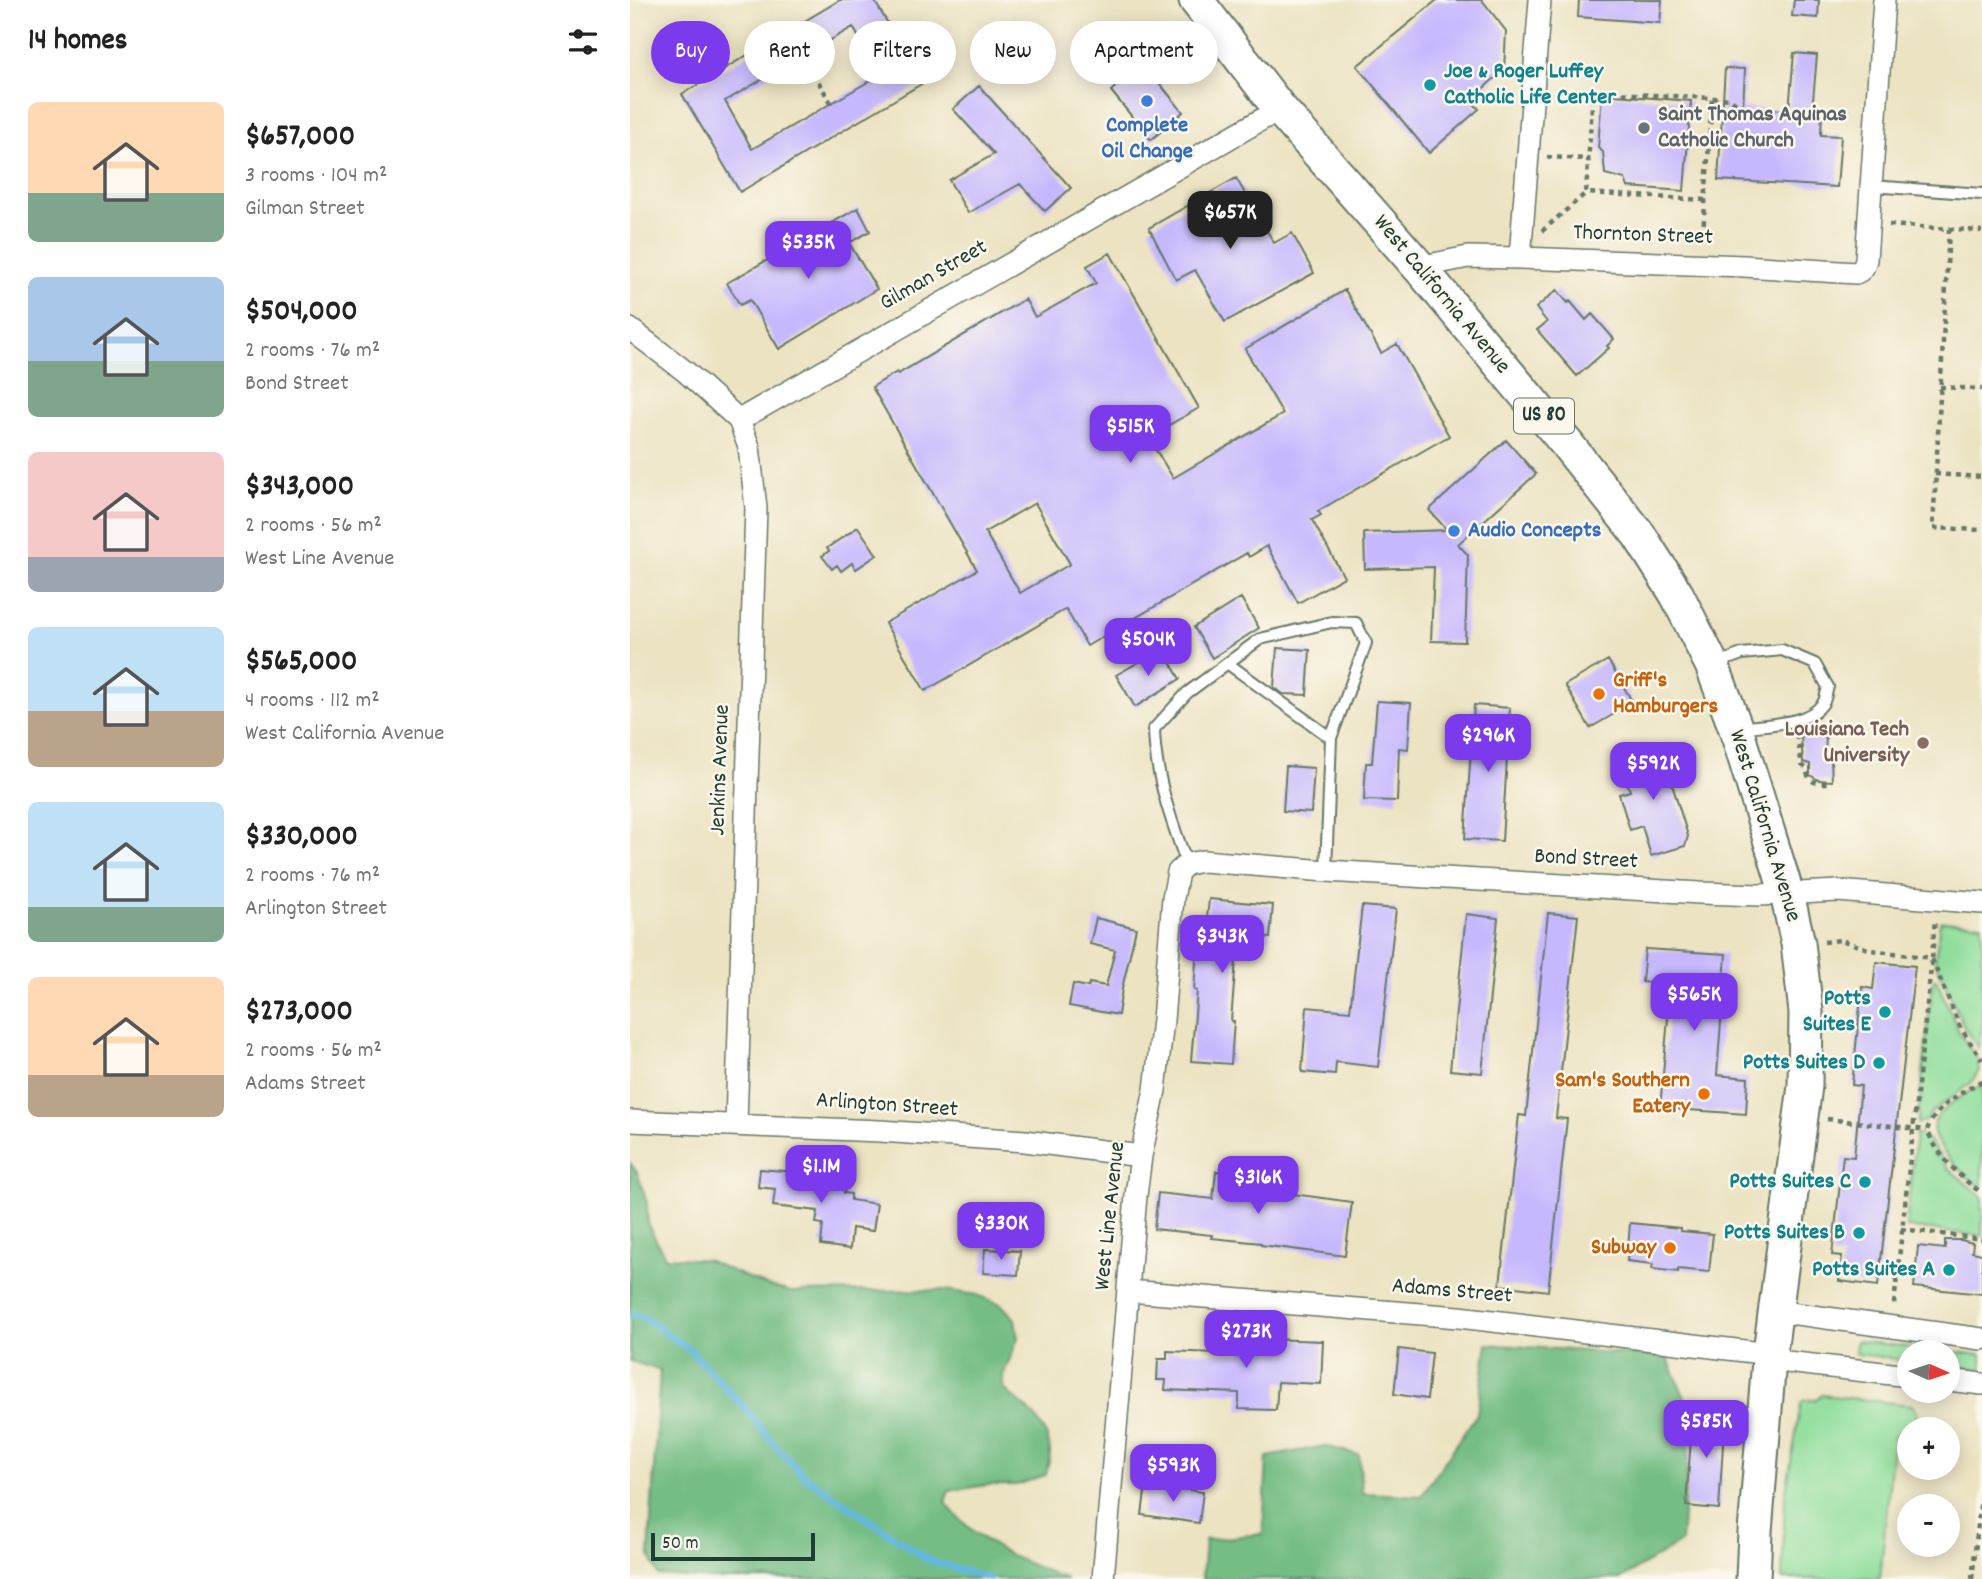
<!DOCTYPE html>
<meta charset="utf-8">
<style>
:root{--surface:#fff;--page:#f6f6f6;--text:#222;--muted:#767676;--accent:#7c3aed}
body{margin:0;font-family:Dekko,sans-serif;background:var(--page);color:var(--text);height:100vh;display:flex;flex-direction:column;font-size:26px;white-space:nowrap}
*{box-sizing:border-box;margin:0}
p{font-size:23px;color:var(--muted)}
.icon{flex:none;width:38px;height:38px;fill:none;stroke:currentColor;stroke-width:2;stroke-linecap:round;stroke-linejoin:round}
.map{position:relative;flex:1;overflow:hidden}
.drawer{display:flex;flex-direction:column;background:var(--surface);width:630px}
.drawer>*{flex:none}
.hud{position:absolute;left:21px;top:21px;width:665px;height:63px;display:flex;gap:14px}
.needle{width:46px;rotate:93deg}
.tools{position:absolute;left:1267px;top:1340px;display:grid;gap:14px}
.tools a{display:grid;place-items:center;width:63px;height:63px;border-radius:50%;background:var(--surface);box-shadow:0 4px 18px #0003;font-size:35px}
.scale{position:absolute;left:21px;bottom:18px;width:164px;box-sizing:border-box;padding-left:7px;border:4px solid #1f3d34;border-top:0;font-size:19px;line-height:24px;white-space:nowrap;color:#1f3d34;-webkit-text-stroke:5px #fbf7ec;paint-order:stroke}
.price{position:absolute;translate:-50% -60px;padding:0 16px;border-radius:14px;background:var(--accent);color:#fff;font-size:23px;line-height:46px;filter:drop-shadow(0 2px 4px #0008)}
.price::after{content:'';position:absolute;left:50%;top:42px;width:21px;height:16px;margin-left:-10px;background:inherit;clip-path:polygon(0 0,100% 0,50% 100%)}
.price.on{background:#222;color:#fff}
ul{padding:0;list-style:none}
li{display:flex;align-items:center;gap:21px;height:175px;padding:0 28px}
li span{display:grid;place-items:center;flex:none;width:196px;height:140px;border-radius:10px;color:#555}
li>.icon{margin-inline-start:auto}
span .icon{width:84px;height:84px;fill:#fffc;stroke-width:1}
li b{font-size:30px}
h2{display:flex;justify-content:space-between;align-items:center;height:84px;padding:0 28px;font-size:30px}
.chip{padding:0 24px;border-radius:32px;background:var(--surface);box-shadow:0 4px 18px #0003;font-size:24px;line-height:63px}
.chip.on{background:var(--accent);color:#fff}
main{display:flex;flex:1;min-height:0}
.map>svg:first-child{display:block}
.green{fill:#90de9c;stroke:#588e68;stroke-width:2}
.forest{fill:#74bd84;stroke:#4a7d5c;stroke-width:2}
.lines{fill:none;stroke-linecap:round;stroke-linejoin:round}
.stream{stroke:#63b8df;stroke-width:7}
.building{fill:#c6b8fe;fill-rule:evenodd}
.service-casing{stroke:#677766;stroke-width:14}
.minor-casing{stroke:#677766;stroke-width:24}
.primary-casing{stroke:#677766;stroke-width:37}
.path{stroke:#677766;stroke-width:4.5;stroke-dasharray:5 5;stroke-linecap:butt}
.service{stroke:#fff;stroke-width:10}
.minor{stroke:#fff;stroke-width:21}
.primary{stroke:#fff;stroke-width:33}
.culture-dot{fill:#0f9aa8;stroke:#fbf7ec;stroke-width:2.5}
.shop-dot{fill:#3f7fe0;stroke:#fbf7ec;stroke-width:2.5}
.worship-dot{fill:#6b7280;stroke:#fbf7ec;stroke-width:2.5}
.food-dot{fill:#e8710a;stroke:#fbf7ec;stroke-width:2.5}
.education-dot{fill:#8d6e63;stroke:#fbf7ec;stroke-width:2.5}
.labels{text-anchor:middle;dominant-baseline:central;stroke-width:5;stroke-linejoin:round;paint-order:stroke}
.shield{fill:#fbf7ec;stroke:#61756b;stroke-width:2}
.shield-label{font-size:21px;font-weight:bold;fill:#1f3d34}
.culture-label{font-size:23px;font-weight:bold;fill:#0d838f;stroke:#fbf7ec;text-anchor:end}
.worship-label{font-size:23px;font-weight:bold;fill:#5b616d;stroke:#fbf7ec;text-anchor:start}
.shop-label{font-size:23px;font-weight:bold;fill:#366cbe;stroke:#fbf7ec}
.street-label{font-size:23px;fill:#1f3d34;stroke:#fbf7ec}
.food-label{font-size:23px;font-weight:bold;fill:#c56008;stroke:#fbf7ec;text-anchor:end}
.education-label{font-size:23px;font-weight:bold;fill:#785e54;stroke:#fbf7ec;text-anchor:end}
</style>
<main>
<section class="drawer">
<h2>14 homes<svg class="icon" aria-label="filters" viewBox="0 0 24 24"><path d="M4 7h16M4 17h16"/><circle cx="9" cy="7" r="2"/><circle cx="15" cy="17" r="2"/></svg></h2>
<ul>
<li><span style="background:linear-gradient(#ffd9b3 65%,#7fa58c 0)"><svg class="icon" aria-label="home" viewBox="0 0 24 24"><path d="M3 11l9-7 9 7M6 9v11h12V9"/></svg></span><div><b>$657,000</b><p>3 rooms · 104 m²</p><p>Gilman Street</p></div></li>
<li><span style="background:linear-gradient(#a9c7e8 60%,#7fa58c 0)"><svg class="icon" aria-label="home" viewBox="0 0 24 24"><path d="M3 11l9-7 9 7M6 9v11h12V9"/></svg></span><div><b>$504,000</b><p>2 rooms · 76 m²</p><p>Bond Street</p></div></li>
<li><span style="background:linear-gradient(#f6c9c9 75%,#9aa5b1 0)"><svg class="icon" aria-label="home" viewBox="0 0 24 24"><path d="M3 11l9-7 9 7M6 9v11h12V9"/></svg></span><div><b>$343,000</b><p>2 rooms · 56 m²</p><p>West Line Avenue</p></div></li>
<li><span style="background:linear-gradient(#bfe0f5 60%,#b9a48a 0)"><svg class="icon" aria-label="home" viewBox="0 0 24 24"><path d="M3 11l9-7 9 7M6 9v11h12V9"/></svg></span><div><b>$565,000</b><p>4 rooms · 112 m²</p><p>West California Avenue</p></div></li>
<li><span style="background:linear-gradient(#bfe0f5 75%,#7fa58c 0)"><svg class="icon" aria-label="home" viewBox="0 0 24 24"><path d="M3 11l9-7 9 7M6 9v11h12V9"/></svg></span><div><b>$330,000</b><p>2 rooms · 76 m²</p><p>Arlington Street</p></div></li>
<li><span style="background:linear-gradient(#ffd9b3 70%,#b9a48a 0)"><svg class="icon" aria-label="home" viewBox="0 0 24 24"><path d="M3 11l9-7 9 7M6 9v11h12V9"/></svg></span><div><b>$273,000</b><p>2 rooms · 56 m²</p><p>Adams Street</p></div></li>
</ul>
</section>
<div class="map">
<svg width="1352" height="1579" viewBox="0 0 1352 1579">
<rect width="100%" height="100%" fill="#fbf7ec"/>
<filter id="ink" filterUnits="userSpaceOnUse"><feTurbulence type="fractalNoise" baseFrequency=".0143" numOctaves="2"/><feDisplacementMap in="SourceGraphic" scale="14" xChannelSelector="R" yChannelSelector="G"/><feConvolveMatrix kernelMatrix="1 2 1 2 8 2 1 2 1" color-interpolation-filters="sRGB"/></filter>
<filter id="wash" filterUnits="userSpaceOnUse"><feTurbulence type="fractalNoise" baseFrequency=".00686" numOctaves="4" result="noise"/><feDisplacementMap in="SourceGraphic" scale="28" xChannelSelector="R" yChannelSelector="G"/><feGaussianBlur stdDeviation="1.57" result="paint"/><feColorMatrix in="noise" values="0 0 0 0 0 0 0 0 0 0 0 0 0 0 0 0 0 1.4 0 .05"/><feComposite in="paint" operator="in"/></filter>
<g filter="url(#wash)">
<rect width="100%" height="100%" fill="#ece3c2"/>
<path class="green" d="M 1312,921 L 1352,924 L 1352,1026 L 1348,1048 L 1335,1029 L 1305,960 L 1310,923 Z
M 1306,979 L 1331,1036 L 1347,1058 L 1349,1070 L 1342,1082 L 1302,1112 L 1297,1120 L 1287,1124 L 1303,980 Z
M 1352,1085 L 1352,1188 C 1337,1178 1295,1141 1305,1121 C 1311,1107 1339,1091 1352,1085 Z
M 1286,1133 L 1297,1138 L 1318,1168 L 1352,1197 L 1352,1236 L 1276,1227 Z
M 1226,1341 L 1352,1355 L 1352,1369 L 1318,1365 L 1318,1353 L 1279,1353 L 1279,1361 L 1225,1354 Z
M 1192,1395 L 1282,1405 L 1287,1411 C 1286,1425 1275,1429 1264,1436 L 1250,1579 L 1152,1579 L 1155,1497 L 1171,1404 L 1174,1400 L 1185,1400 Z"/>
<path class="forest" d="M 0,1163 L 7,1172 L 17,1203 L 18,1225 L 35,1257 L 76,1260 L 135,1285 L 161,1292 L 316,1290 L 347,1295 L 371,1304 L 385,1319 L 388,1338 L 373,1376 L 374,1389 C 394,1406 419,1424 420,1452 C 420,1460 417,1468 416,1475 L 387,1485 L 357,1485 L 319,1491 L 315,1502 C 347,1544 389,1561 437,1579 L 80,1579 L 28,1575 L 19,1553 L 30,1370 L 0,1361 Z
M 857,1344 L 1037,1357 L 1061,1412 L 1051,1542 L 990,1579 L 572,1579 L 575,1540 L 633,1534 L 637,1457 L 695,1446 L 729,1455 L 732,1493 L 791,1496 L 847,1414 Z"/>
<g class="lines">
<path class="stream" d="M 0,1313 L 14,1318 L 59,1349 L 111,1404 L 143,1443 L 173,1475 L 298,1560 L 360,1579"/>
</g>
<g id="blocks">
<path class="building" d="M 210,0 L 244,0 L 293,83 L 110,192 L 52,94 ZM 223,27 L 250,75 L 122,149 L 95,101 Z
M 807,0 L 852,0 L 876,31 L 874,70 L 840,100 L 849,109 L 799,153 L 727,66 Z
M 949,0 L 1032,0 L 1030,23 L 948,17 Z
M 1164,0 L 1189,0 L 1188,18 L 1162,16 Z
M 1164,53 L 1187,55 L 1182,112 L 1192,112 L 1191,135 L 1211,136 L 1207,187 L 1088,180 L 1095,68 L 1115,69 L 1113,108 L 1159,110 Z
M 512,62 L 553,112 L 521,140 L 481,91 Z
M 349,86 L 441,188 L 415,211 L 390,184 L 338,213 L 319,180 L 364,154 L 323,109 Z
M 972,94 L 1061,101 L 1054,191 L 998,187 L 995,179 L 975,174 L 973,152 L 968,148 Z
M 606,178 L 644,243 L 662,233 L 684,273 L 595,322 L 565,270 L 546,280 L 519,228 Z
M 228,208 L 240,231 L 219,243 L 247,289 L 149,349 L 120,300 L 110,305 L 97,283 Z
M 480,253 L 569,408 L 518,437 L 543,478 L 653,414 L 615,349 L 715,290 L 751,353 L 767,344 L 819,436 L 688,511 L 691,515 L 682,520 L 714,577 L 668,603 L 637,546 L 619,557 L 617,553 L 457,646 L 436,609 L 295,691 L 255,623 L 347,570 L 242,387 L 267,372 L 268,374 L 395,299 L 405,317 L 466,283 L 457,266 ZM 405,503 L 440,564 L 390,593 L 355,532 Z
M 927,290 L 938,303 L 940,301 L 956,320 L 962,314 L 984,339 L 977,346 L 979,348 L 947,376 L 907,330 L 917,322 L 906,308 Z
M 876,440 L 906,474 L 828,544 L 838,555 L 835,642 L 801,641 L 804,567 L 735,569 L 734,533 L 817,530 L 799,510 Z
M 228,527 L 247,555 L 226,569 L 222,563 L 211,571 L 207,565 L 202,569 L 192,556 L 199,551 L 197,548 Z
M 611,598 L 629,628 L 582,658 L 564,627 Z
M 647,648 L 680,650 L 677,695 L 653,694 L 644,687 Z
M 532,649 L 550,679 L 505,707 L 486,675 Z
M 978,660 L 1003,703 L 960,728 L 935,685 Z
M 747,701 L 781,703 L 778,749 L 769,748 L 767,801 L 734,800 L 736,763 L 742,763 Z
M 844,705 L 880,708 L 872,841 L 835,839 Z
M 1171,736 L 1196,737 L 1195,752 L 1201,759 L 1202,781 L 1188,780 L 1180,775 L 1180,764 L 1173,762 Z
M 1023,750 L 1032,752 L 1058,836 L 1055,846 L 1021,856 L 1012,826 L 1000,830 L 989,794 L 1000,791 L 990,760 Z
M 656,766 L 684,768 L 681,813 L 653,811 Z
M 579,899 L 643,905 L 640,938 L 608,935 L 601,1021 L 604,1021 L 601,1064 L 561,1061 L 567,991 L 564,990 L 567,948 L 574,948 Z
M 732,906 L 766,909 L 748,1067 L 706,1062 L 705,1075 L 672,1072 L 677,1007 L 720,1011 Z
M 918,913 L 948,916 L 926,1118 L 937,1119 L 918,1291 L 870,1285 L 889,1115 L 896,1116 Z
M 836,914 L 868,918 L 852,1073 L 820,1070 Z
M 466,918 L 506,928 L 492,989 L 488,1015 L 439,1006 L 443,984 L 458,987 L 459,983 L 476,986 L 485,950 L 460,944 Z
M 1015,949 L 1096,954 L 1087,1075 L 1118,1078 L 1116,1114 L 1030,1108 L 1041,984 L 1012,982 Z
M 1246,962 L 1285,966 L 1248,1286 L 1209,1281 L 1212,1256 L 1202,1255 L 1213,1156 L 1224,1157 L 1231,1086 L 1222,1085 L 1232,987 L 1243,989 Z
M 593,1168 L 628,1171 L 626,1189 L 722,1202 L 715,1256 L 631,1245 L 631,1243 L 581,1238 L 582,1235 L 524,1229 L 528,1193 L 583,1199 L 586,1171 L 593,1172 Z
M 130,1169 L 176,1173 L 175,1180 L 215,1187 L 214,1193 L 221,1194 L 221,1200 L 247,1204 L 243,1231 L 222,1228 L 220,1249 L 191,1245 L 193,1224 L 186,1223 L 188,1211 L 143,1206 L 145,1189 L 128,1187 Z
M 1000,1223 L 1050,1228 L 1050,1231 L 1083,1234 L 1079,1272 L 1048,1269 L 1048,1272 L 1022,1269 L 1023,1264 L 997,1261 Z
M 1315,1240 L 1331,1240 L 1343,1243 L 1342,1252 L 1352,1254 L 1352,1294 L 1284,1287 L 1288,1246 L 1315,1249 Z
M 355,1249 L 390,1251 L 388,1275 L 353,1273 Z
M 613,1338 L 693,1341 L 691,1384 L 648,1382 L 646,1410 L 609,1409 L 609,1393 L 535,1390 L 536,1380 L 527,1380 L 528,1359 L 537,1359 L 537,1351 L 612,1354 Z
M 769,1349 L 802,1353 L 797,1399 L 764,1394 Z
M 1063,1411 L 1095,1413 L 1089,1509 L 1056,1506 Z
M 516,1484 L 573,1492 L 569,1523 L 512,1515 Z"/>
</g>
</g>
<g filter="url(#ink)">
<use href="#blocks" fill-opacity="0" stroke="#677766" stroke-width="2"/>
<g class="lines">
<defs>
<path id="service" d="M 1241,186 L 1352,194
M 597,663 L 701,738
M 1085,664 L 1112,654 L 1152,650 L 1185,664 L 1198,687 C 1196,692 1196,699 1193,703 C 1178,726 1133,724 1108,728
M 557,864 C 541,820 525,776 524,729 L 557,693 L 630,639 L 702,622 L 726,623 L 736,643 L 701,738 L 696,871"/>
<path id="minor" d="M 890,258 L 910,0
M 789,267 L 838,257 L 890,258 L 1114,266 L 1226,273 C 1233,270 1234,267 1236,260 L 1254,0
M 0,329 L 56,372 L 109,420 L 650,109
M 0,1121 L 250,1131 L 395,1141 L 511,1156
M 106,1124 L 126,508 L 119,447 L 109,420
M 498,1291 L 829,1317 L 1140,1354
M 1145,1311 L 1352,1339
M 1139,1360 L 1279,1376
M 1318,1380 L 1352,1384
M 473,1579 L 506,1196 L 511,1156 L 525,1090 L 533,1020 L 543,898 L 546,883 L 548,872 L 557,864 L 573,861 L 696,871 L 1070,893 L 1130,895 L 1208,891 L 1352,903"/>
<path id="primary" d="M 566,0 L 650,109 L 789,267 L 936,443 L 1009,535 L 1047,595 L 1082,665 L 1106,729 L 1157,894 L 1168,943 L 1176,1012 L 1175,1086 L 1139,1360 L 1125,1532 L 1123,1579"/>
</defs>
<use href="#service" class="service-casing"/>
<use href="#minor" class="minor-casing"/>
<use href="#primary" class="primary-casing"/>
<path class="path" d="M 173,56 L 201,103
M 917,157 L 958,159
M 1075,200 L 956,193 L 963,92 L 1101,99 L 1112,108
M 1259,225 L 1352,231
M 1319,229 L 1303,528 L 1352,530
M 912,231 L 956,193
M 1073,234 L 1082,98
M 1310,387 L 1352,389
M 1305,474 L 1352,477
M 1165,737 L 1167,737 L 1172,765 L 1176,768 C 1179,784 1185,783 1199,783
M 1194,942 L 1211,940 L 1241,950 L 1302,958 L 1305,919
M 1302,959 L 1330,1027 L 1352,1060
M 1352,1081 C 1332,1092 1305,1107 1297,1130 C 1308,1156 1329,1177 1352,1193
M 1197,1119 L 1297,1130
M 1271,1229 L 1352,1239
M 1264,1304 L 1302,958
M 1342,1579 L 1352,1488"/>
<use href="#service" class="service"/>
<use href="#minor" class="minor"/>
<use href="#primary" class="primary"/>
</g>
</g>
<g class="culture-dot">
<circle cx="800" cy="85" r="7"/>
<circle cx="1255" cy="1012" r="7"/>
<circle cx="1249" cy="1063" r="7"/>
<circle cx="1235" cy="1182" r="7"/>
<circle cx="1229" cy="1233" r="7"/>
<circle cx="1319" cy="1270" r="7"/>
</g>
<g class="shop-dot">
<circle cx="517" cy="101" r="7"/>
<circle cx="824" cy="531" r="7"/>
</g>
<circle class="worship-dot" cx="1014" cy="128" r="7"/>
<g class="food-dot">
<circle cx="969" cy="694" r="7"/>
<circle cx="1074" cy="1094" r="7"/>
<circle cx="1040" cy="1248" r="7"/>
</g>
<circle class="education-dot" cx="1293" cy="743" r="7"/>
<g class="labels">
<rect class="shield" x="884" y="398.5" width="60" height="35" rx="5"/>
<g class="shield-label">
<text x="914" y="416">US 80</text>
</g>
<g class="culture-label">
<text x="814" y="72" text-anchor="start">Joe &amp; Roger Luffey<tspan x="814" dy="26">Catholic Life Center</tspan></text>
<text x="1241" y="999">Potts<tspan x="1241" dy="26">Suites E</tspan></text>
<text x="1235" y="1063">Potts Suites D</text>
<text x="1221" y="1182">Potts Suites C</text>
<text x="1215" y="1233">Potts Suites B</text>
<text x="1305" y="1270">Potts Suites A</text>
</g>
<g class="worship-label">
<text x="1028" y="115">Saint Thomas Aquinas<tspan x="1028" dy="26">Catholic Church</tspan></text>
</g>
<g class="shop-label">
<text x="517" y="126">Complete<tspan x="517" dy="26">Oil Change</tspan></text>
<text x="838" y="531" text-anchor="start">Audio Concepts</text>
</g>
<g class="street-label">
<text transform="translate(1013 236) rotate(2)">Thornton Street</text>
<text transform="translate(304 276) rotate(-30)">Gilman Street</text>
<text transform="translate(811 295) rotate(50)">West California Avenue</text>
<text transform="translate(91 770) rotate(-88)">Jenkins Avenue</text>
<text transform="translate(1134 826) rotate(73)">West California Avenue</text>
<text transform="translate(956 860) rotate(3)">Bond Street</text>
<text transform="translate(257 1106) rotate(4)">Arlington Street</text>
<text transform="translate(481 1216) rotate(-84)">West Line Avenue</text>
<text transform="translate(822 1292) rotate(5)">Adams Street</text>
</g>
<g class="food-label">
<text x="983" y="681" text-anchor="start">Griff's<tspan x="983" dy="26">Hamburgers</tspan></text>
<text x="1060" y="1081">Sam's Southern<tspan x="1060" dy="26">Eatery</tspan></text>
<text x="1026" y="1248">Subway</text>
</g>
<g class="education-label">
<text x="1279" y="730">Louisiana Tech<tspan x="1279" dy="26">University</tspan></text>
</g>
</g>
</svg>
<div class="tools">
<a><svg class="needle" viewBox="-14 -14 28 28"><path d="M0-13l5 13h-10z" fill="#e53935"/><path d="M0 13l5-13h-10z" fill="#767676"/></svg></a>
<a>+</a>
<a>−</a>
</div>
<div class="scale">50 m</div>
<b class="price on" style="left:600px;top:251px">$657K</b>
<b class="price" style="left:178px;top:281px">$535K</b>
<b class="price" style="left:500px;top:465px">$515K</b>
<b class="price" style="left:518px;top:678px">$504K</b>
<b class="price" style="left:858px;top:774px">$296K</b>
<b class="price" style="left:1023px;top:802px">$592K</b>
<b class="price" style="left:592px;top:975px">$343K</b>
<b class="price" style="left:1064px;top:1033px">$565K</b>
<b class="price" style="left:191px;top:1205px">$1.1M</b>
<b class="price" style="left:628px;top:1216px">$316K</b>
<b class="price" style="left:371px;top:1262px">$330K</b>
<b class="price" style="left:616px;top:1370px">$273K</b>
<b class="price" style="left:1076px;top:1460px">$585K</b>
<b class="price" style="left:543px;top:1504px">$593K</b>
<div class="hud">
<a class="chip on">Buy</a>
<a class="chip">Rent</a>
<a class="chip">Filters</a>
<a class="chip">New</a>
<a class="chip">Apartment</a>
</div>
</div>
</main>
